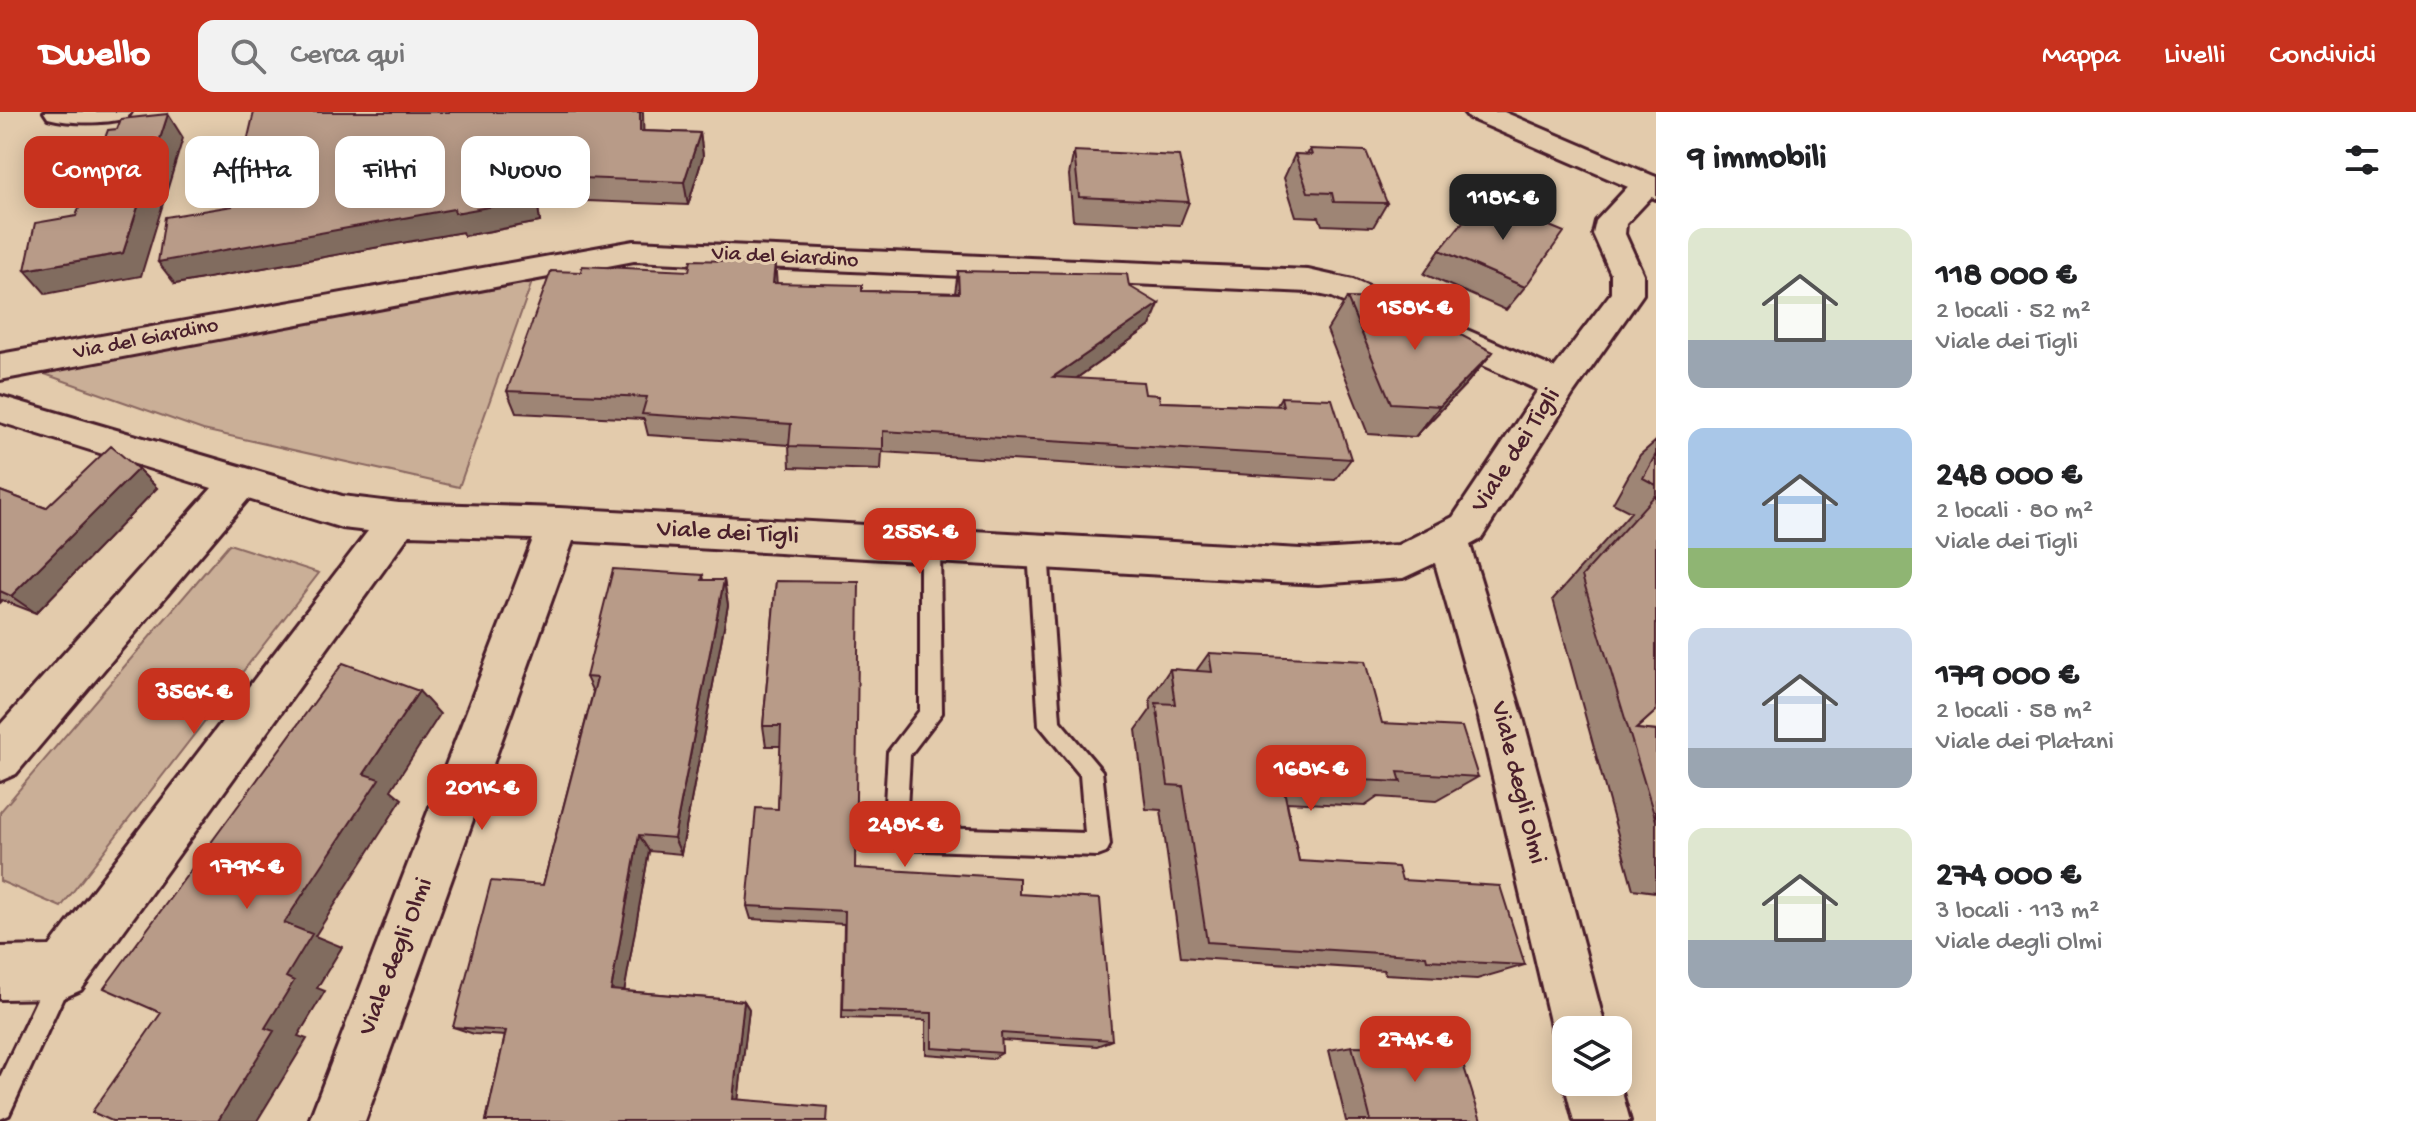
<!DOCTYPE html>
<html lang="it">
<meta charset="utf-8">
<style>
:root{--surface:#fff;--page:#f2f2f2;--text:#202124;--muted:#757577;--accent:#c8321e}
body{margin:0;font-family:"Gochi Hand",sans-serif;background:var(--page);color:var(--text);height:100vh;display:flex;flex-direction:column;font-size:30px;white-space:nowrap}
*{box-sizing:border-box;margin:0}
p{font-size:26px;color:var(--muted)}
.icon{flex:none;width:44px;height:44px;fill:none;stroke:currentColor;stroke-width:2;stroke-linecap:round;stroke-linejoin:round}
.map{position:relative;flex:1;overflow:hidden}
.drawer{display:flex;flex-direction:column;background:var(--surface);width:760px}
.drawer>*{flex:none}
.top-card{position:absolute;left:24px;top:24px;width:760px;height:72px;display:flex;gap:16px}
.controls{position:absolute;left:1552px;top:904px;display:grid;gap:16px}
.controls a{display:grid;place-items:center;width:80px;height:80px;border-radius:16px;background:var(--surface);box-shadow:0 4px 20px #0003;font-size:40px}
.price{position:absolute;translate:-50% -68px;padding:0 18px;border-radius:16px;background:var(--accent);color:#fff;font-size:26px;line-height:52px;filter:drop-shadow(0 2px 4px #0008)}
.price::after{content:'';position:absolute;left:50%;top:48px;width:24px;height:18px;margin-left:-12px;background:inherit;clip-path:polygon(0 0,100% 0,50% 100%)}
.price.current{background:#222;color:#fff}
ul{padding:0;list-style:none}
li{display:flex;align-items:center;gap:24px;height:200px;padding:0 32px}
li span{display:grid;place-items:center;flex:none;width:224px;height:160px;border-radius:16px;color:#555}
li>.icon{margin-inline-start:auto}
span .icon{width:96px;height:96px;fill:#fffc;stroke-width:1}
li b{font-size:34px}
h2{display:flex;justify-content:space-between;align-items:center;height:96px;padding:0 32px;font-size:34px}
.chip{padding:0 28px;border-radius:16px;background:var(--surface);box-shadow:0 4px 20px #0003;font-size:28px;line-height:72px}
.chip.current{background:var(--accent);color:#fff}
header{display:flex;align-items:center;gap:48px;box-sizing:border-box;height:112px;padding:0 40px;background:var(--accent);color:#fff}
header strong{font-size:38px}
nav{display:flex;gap:44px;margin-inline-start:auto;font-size:28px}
.search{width:560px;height:72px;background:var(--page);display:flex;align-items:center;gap:20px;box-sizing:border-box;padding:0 28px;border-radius:16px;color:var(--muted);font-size:30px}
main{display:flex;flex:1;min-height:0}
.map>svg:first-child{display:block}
.green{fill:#caaf97;stroke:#8a6761;stroke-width:2}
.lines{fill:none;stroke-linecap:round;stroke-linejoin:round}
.lane-casing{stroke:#4a1f2b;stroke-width:6}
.street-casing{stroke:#4a1f2b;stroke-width:6}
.secondary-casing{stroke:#4a1f2b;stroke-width:6}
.lane{fill:#e3cbac;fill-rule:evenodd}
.street{fill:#e3cbac;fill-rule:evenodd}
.secondary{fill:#e3cbac;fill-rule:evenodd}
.wall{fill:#9e8575;stroke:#4a1f2b;stroke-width:2}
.shaded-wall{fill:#816c5f;stroke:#4a1f2b;stroke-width:2}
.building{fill:#b89b88;stroke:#4a1f2b;stroke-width:2}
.labels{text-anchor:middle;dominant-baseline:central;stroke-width:6;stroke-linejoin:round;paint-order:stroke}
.far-street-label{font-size:22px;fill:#4a1f2b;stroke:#e3cbac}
.street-label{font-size:26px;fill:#4a1f2b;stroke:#e3cbac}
</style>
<header>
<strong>Dwello</strong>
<div class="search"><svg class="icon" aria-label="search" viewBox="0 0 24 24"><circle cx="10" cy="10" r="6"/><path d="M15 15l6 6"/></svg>Cerca qui</div>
<nav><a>Mappa</a><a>Livelli</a><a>Condividi</a></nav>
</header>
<main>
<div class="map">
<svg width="1656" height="1009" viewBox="0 0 1656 1009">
<rect width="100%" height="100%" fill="#e3cbac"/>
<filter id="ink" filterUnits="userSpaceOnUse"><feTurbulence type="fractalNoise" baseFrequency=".0125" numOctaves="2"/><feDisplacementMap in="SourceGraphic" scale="16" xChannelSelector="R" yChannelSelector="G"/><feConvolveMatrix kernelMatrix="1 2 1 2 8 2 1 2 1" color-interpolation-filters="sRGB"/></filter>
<g filter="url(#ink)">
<path class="green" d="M 532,170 L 459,375 L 203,318 L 39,260 Z
M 229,432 L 319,461 L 61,795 L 0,769 L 0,700 Z"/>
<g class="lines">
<defs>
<path id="lane" d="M 930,425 L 937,428 L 940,433 L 942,601 L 910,643 L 906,715 L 1085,721 L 1080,663 L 1039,613 L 1028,439 L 1031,433 L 1045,433 L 1048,439 L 1060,609 L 1102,659 L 1110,733 L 1106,741 L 1098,744 L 894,737 L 886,734 L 883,726 L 888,640 L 920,598 L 920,433 L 923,428 Z
M 61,852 L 70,855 L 73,864 L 9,1003 L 0,1007 L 0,965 L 52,855 Z"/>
<path id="street" d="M 44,0 L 131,0 L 127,6 C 104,12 71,12 48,6 Z
M 1647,63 L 1656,65 L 1656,80 L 1626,112 L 1625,122 L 1643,162 L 1643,182 L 1573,282 L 1481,427 L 1470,433 L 1523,606 L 1606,918 L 1566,918 L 1566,939 L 1560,937 L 1552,918 L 1479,606 L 1435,451 L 1403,466 L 1318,472 L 573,429 L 365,1009 L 309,1009 L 533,427 L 409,423 L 81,878 L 63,886 L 0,887 L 0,835 L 50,834 L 368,419 L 342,416 L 248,387 L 16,662 L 0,669 L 0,613 L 212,376 L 0,310 L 0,284 L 342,384 L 399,391 L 559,396 L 1318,438 L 1398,433 L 1453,405 L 1538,278 L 1332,185 L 1308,180 L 634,149 L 0,268 L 0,242 L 634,129 L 1308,158 L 1353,168 L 1554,256 L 1611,181 L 1611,162 L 1593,122 L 1596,109 L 1636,66 Z
M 1566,966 L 1566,970 L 1618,970 L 1618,966 L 1630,1009 L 1574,1009 L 1564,970 Z"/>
<path id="secondary" d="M 1464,0 L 1504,0 L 1656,65 L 1656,87 L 1469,6 Z"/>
</defs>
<use href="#lane" class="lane-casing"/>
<use href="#street" class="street-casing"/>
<use href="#secondary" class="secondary-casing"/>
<use href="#lane" class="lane"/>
<use href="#street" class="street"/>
<use href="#secondary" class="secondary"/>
</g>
<path class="wall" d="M 644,19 L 700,21 L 703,44 L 688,93 L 537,87 L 540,110 L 464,124 L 462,120 L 175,172 L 232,94 Z
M 1310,37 L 1387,91 L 1373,115 L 1322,113 L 1319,105 L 1296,104 L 1284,66 L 1295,42 L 1307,43 Z
M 1074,39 L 1189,90 L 1180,113 L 1073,108 L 1069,63 Z
M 1440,138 L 1525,175 L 1506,198 L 1424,162 Z
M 775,150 L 776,171 L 862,179 L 955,181 L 958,159 L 1129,174 L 1150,214 L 1077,266 L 1145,282 L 1160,290 L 1276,294 L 1281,285 L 1351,347 L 1335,368 L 882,340 L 881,358 L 790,355 L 789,333 L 648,323 L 644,307 L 516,301 L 507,279 L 581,160 L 689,159 Z
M 1347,186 L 1493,240 L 1466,272 L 1415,325 L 1368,322 L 1327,218 Z
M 1656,329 L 1656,599 L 1636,617 L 1656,619 L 1656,780 L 1633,777 L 1553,487 L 1631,400 L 1613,391 L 1640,343 Z
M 138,357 L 157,376 L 36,501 L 2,488 L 0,490 L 0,379 L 46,396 Z
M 703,463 L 704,468 L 724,468 L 728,493 L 681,742 L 649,739 L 624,879 L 744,889 L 749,897 L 738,988 L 486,1009 L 505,924 L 474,922 L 453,915 L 543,773 L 593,580 L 586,565 Z
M 776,469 L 855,756 L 1019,782 L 1112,928 L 1097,934 L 1001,928 L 1002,941 L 992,947 L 926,942 L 926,908 L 842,906 L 844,812 L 751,807 L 747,794 L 778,697 L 781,634 L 766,634 L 763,614 Z
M 1209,541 L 1382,611 L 1478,665 L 1436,689 L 1378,685 L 1365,694 L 1287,690 L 1299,749 L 1402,768 L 1525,853 L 1477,867 L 1385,862 L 1384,858 L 1181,845 L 1161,698 L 1146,697 L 1136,618 L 1151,597 L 1150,587 L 1170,557 L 1196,559 Z
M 1352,934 L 1481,1009 L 1346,1009 L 1329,938 Z"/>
<path class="shaded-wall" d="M 640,0 L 643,0 L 644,42 L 640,19 Z
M 168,2 L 183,26 L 141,164 L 46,182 L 25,158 L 123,141 Z
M 700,21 L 703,44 L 688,93 L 684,70 Z
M 530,64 L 537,87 L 540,110 L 464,124 L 462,120 L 175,172 L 158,150 Z
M 775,150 L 777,173 L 773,171 Z
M 1159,192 L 1150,214 L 1047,287 L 1053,265 Z
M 1493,240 L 1466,272 L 1415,325 L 1440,294 Z
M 138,357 L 157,376 L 36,501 L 11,484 Z
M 724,468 L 728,493 L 681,742 L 674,726 Z
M 419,579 L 440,602 L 391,678 L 402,687 L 315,824 L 342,835 L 317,876 L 325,879 L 298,924 L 307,927 L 257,1009 L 218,1009 L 265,916 L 286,865 L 284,811 L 364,662 Z
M 639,723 L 649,739 L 623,887 L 611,878 Z
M 744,889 L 749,897 L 738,990 L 733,987 Z"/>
<path class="building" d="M 254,0 L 640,0 L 640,19 L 700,21 L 684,70 L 530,64 L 533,87 L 455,101 L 454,97 L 158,150 L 165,105 L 232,94 Z
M 168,2 L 123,141 L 25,158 L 35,111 L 76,104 L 108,18 L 117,17 L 121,7 Z
M 1310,37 L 1366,39 L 1387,91 L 1334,90 L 1332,81 L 1308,80 L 1295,42 L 1312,43 Z
M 1074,39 L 1179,44 L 1189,90 L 1079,85 Z
M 1482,86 L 1564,120 L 1525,175 L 1440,138 Z
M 691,148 L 775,150 L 773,171 L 862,173 L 862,179 L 959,181 L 958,159 L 1127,162 L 1129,174 L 1159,192 L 1053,265 L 1143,270 L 1145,282 L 1159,283 L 1160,290 L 1283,294 L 1281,285 L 1332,287 L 1351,347 L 883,319 L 883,337 L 789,334 L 791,312 L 642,302 L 647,285 L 507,279 L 551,159 L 581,160 L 582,154 L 689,159 Z
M 1347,186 L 1393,187 L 1493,240 L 1440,294 L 1391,291 Z
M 111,334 L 138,357 L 11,484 L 0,479 L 0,379 L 46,396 Z
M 1656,342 L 1656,373 L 1643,366 Z
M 1656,382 L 1656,599 L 1636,617 L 1656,619 L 1656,709 L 1582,464 Z
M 613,457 L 703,463 L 702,468 L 724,468 L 674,726 L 639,723 L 611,878 L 744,889 L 733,987 L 828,995 L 827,1009 L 486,1009 L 506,919 L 453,915 L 491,769 L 543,773 L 597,566 L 586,565 Z
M 776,469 L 859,470 L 855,756 L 1019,766 L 1019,782 L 1100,787 L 1112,928 L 1001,921 L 1002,941 L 932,936 L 932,901 L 843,898 L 845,799 L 747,794 L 756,696 L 778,697 L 781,614 L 763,614 Z
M 1209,541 L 1365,549 L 1382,611 L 1462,615 L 1478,665 L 1398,660 L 1401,670 L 1281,664 L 1299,749 L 1398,755 L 1402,768 L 1500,774 L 1525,853 L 1427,848 L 1426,844 L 1207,830 L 1183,674 L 1168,673 L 1156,591 L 1175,592 L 1170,557 L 1212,560 Z
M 343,551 L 419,579 L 364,662 L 379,667 L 284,811 L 312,822 L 286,865 L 294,869 L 265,916 L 274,919 L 218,1009 L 112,1009 L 92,1000 L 161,901 L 104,876 Z
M 1352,934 L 1458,936 L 1481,1009 L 1371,1009 Z"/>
</g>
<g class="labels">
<g class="far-street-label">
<text transform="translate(785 146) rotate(3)">Via del Giardino</text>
<text transform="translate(146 228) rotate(-11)">Via del Giardino</text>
</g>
<g class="street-label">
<text transform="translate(1517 339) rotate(-57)">Viale dei Tigli</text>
<text transform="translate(728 422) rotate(3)">Viale dei Tigli</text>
<text transform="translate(1517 671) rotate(76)">Viale degli Olmi</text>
<text transform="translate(397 845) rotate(-69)">Viale degli Olmi</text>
</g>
</g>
</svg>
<div class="controls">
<a><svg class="icon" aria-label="layers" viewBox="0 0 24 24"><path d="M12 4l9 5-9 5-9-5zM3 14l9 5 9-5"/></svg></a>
</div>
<b class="price current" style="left:1503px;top:130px">118K €</b>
<b class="price" style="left:1415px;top:240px">158K €</b>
<b class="price" style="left:920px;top:464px">255K €</b>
<b class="price" style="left:194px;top:624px">356K €</b>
<b class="price" style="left:1311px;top:701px">168K €</b>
<b class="price" style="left:482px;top:720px">201K €</b>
<b class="price" style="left:905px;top:757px">248K €</b>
<b class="price" style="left:247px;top:799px">179K €</b>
<b class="price" style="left:1415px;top:972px">274K €</b>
<div class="top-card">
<a class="chip current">Compra</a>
<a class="chip">Affitta</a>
<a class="chip">Filtri</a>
<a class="chip">Nuovo</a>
</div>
</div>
<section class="drawer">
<h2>9 immobili<svg class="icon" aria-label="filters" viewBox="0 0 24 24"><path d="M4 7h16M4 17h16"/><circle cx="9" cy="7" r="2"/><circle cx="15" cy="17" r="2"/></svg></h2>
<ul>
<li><span style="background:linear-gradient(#dfe7d0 70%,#9aa5b1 0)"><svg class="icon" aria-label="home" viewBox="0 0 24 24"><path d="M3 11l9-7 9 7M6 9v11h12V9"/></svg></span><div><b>118 000 €</b><p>2 locali · 52 m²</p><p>Viale dei Tigli</p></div></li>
<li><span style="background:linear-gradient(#a9c7e8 75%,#8fb573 0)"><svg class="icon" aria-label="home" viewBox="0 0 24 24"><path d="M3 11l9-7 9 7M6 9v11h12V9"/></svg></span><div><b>248 000 €</b><p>2 locali · 80 m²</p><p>Viale dei Tigli</p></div></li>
<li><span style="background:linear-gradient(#c9d6e8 75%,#9aa5b1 0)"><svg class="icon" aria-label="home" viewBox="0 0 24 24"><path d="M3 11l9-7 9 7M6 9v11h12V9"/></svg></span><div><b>179 000 €</b><p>2 locali · 58 m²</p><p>Viale dei Platani</p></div></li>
<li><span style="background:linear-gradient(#dfe7d0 70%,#9aa5b1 0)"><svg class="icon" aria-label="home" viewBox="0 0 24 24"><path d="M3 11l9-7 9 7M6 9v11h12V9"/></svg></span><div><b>274 000 €</b><p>3 locali · 113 m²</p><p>Viale degli Olmi</p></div></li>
</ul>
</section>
</main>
